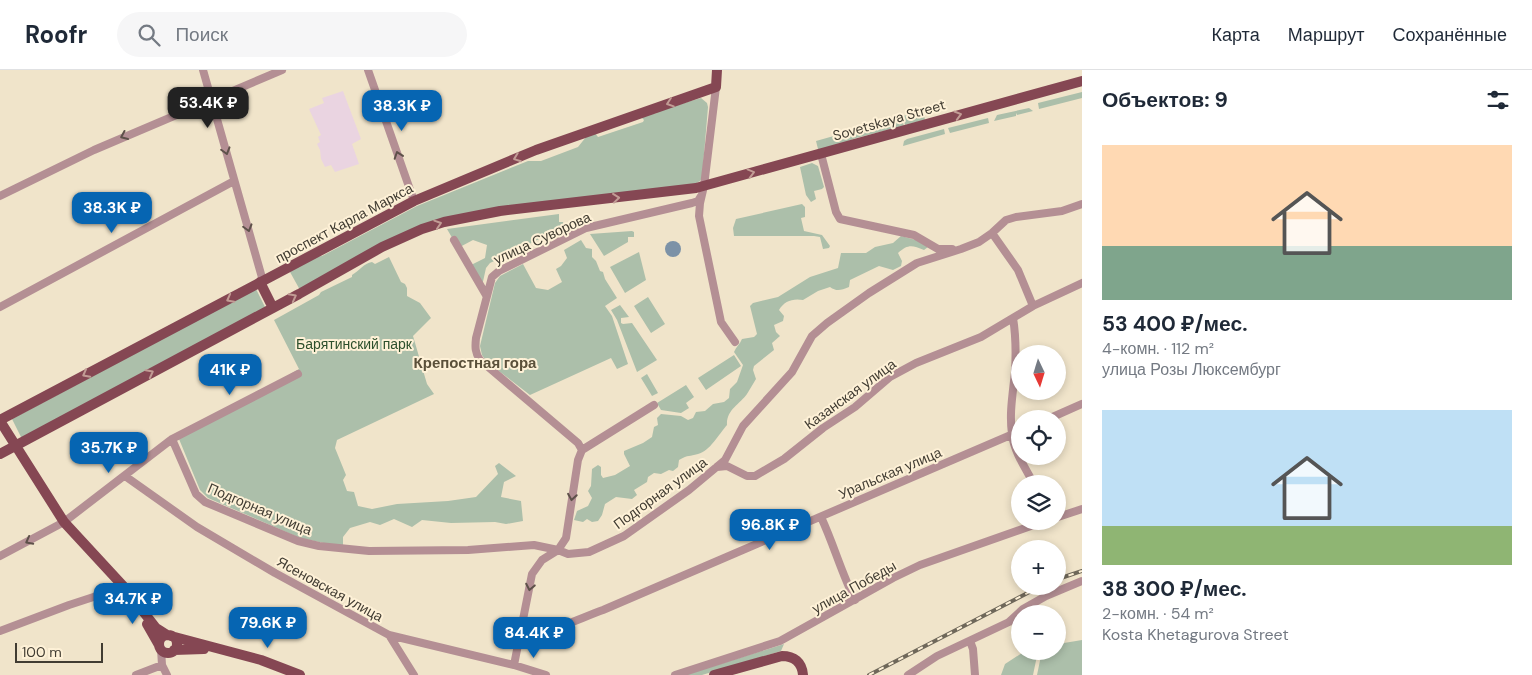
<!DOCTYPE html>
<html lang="ru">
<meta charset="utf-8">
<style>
:root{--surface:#fff;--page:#f6f6f7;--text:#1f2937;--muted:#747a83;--line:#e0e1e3;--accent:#0665b2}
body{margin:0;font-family:"DM Sans",sans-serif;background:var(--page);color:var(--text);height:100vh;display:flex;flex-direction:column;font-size:19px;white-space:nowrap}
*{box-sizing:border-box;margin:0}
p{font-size:16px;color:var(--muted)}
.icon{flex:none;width:28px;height:28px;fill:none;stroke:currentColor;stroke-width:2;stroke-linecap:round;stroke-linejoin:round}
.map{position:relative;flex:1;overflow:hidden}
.panel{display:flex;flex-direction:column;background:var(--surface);width:450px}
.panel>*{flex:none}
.needle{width:32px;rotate:176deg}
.tools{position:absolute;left:1011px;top:275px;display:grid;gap:10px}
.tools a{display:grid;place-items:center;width:55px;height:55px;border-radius:50%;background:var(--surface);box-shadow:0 2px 8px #0003;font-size:25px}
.scale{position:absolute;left:15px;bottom:12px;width:88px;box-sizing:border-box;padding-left:5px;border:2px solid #413c32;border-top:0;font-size:14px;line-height:18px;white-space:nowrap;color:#413c32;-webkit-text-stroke:4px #fef1d7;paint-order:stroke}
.price{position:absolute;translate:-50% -42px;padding:0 11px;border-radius:10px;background:var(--accent);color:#fff;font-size:16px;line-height:32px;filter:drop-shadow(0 1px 2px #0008)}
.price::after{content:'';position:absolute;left:50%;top:30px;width:15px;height:11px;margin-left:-8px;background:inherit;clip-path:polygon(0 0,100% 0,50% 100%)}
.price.on{background:#222;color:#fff}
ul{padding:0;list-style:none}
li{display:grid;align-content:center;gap:10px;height:265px;padding:0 20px}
li span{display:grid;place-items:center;height:155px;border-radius:0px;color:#555}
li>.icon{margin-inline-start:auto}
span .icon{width:90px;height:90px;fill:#fffc;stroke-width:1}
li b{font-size:21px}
h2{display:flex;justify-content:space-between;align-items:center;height:60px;padding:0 20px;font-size:21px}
header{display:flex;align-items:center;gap:30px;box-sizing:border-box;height:70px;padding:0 25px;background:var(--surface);border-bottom:1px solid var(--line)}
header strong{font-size:24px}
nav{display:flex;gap:28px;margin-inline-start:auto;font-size:18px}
.search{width:350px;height:45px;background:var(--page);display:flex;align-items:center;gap:12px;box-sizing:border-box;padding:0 18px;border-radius:28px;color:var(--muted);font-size:19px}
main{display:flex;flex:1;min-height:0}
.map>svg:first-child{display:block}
.industrial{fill:#ead4e1}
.green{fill:#acbfaa}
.water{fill:#7c92a7}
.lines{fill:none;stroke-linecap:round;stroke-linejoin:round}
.minor{stroke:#b48f94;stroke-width:8}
.major{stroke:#854753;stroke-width:10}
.rail-casing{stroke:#6f685a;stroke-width:4}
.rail{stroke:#fef1d7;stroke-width:2;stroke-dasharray:5.5;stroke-linecap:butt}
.oneway{stroke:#c29c95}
.oneway2{stroke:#5e514a}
.labels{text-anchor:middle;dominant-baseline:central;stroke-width:4;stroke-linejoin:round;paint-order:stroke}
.street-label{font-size:14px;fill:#413c32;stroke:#fef1d7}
.park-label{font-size:14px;fill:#2d4f2c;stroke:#fef1d7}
.neighbourhood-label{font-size:15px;font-weight:bold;fill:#5b503a;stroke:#fef1d7}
</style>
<header>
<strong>Roofr</strong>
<div class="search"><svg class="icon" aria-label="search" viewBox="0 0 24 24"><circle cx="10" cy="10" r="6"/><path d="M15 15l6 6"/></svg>Поиск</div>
<nav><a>Карта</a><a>Маршрут</a><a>Сохранённые</a></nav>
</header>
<main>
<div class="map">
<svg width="1082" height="605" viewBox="0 0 1082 605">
<rect width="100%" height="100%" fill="#f0e4ca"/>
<path class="industrial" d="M 343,21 L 361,69 L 352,74 L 359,94 L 335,102 L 331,95 L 325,97 L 321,89 L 320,80 L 317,74 L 320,72 L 318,67 L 321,65 L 309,39 L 324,33 L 322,28 Z"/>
<path class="green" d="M 1082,22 L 1082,28 L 1039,39 L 1038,33 Z
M 701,28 L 707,33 L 708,37 L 702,108 L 700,111 L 693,115 L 453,147 L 300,220 L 290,202 C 297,195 312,186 322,186 L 417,136 L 528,91 L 541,91 L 578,77 L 586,67 L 595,63 L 598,67 L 643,52 L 644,50 L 640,46 L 657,43 L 657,41 Z
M 1029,38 L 1033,41 L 1017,45 L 1016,43 L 1016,46 L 994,51 L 997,45 Z
M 923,41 L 925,50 L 905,55 L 903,46 Z
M 901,47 L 904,56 L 856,68 L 819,83 L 816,71 Z
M 988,48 L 989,53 L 950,63 L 948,58 Z
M 944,59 L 945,64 L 903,76 L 904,71 L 907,69 Z
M 812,93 L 818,96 L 824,117 L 822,119 L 814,121 L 816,129 L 811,132 L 806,125 L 800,97 Z
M 802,134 L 805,137 L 805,147 L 801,148 L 804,161 L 822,165 L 830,176 L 829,178 L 823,179 L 820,167 L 814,166 L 734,166 L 733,158 L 736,149 Z
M 559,144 L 559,152 L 563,152 L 564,157 L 490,193 L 486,198 L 482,216 L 471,195 L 485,188 L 487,175 L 473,170 L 458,178 L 447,159 Z
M 632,161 L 634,162 L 634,167 L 628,167 L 628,172 L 604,186 L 590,164 Z
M 901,166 L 916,170 L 928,177 L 924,180 C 912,175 908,174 898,183 L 902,191 L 901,196 L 893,200 L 879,196 L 850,210 L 849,217 C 841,220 837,222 830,217 L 818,221 L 803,230 C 793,228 784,231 779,240 L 784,246 L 783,251 L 774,255 L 776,262 L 780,266 L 772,273 L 774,280 L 754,296 L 753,300 L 756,309 C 753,314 750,319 747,324 C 740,334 726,340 727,355 C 719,364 710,381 698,384 C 689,387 689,384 679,390 L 678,397 L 673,401 L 669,400 L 661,404 L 654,403 L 648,407 L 647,412 L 634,420 L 637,425 L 632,429 L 616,427 L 605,434 L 602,445 L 598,451 L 592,452 L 587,449 L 583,452 L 574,450 L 577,441 L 588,436 L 592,428 L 588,421 L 591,416 L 592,399 L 598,395 L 601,397 L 601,405 L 603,408 L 615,405 L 630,396 L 624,384 L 624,381 L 643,373 L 652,367 L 654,357 L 658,355 L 657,348 L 661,344 L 681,346 L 688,350 L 693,348 L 696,342 L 705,341 L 713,334 L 724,332 L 729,328 L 730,319 L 737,312 L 743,295 L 734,282 C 736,277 740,274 742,269 L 754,267 L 757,264 L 750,236 L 753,233 L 778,227 L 810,207 L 838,198 L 841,183 L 866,183 L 875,177 L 893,173 Z
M 581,170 L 586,178 L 592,179 L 592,187 L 596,191 L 600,201 L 603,202 L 605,209 L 617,228 L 605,236 L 612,246 L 628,294 L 617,299 L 611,288 L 530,325 L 486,291 L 482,285 L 480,276 L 495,213 L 500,206 L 523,194 L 536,218 L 548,220 L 562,212 L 556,199 L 561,196 L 567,188 L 564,180 Z
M 639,182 L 646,210 L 625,223 L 610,197 Z
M 389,187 L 401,212 L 405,214 L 407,218 L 407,226 L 420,233 L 431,248 L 413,266 L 427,314 L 434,324 L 337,370 L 335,378 L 346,405 L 343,410 L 347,421 L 354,422 L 358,436 L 372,439 L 397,434 L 448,431 L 476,427 L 498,404 L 495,396 L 499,393 L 516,406 L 504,412 L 501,427 L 521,431 L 523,451 L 506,454 L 495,452 L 451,453 L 422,450 L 412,457 L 394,449 L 380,455 L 370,452 L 350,458 L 343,467 L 343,477 L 300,468 L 208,428 L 200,420 L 179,369 L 299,299 L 274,250 L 319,225 L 321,222 L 352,207 L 352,205 C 359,201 364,193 372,192 L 375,194 Z
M 256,219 L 266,239 L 22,369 L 12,349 Z
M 648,227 L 665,254 L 651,263 L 634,236 Z
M 620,235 L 629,247 L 621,248 L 621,253 L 623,254 L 632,253 L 657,290 L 637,302 L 617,250 L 611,240 Z
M 734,285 L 741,296 L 706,320 L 698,308 Z
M 647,304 L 658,323 L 652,326 L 641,308 Z
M 686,315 L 694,327 L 686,333 L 689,338 L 681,343 L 661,340 L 657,333 Z
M 1082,570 L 1082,605 L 1037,605 L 1042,581 L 1058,581 L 1058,574 Z
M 784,574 L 781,581 L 702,605 L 685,605 Z
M 1022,581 L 1038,581 L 1033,605 L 1001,605 L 1005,594 L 1022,583 Z"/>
<path class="water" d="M665 179a8 8 0 1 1 16 0a8 8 0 1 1-16 0Z"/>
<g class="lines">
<path class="minor" d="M 203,0 L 263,211
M 368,0 L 414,131
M 716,17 L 704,116 L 700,133 L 699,146 L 721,252 L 735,272
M 821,84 L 836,142 L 840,149 L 914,165 L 938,179 L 952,179
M 0,126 L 94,80 L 282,0
M 992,163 L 1018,200 L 1033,236
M 454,170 L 486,225
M 0,237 L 234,111
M 1013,248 C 1016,266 1016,284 1015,302 C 1013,323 1009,343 1012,364 C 1014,382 1026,399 1034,414
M 1048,349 L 1082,334
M 172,369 L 196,424 L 205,432 L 298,471 L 319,476 L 369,481 L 468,480 L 534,475 L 558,480 L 568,484 L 589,482 L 624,466 L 689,420 L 725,390 L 743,356 L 792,302 L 812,266 L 827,253 L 869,223 L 917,193 L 961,179 L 979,172 L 992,163 L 1006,150 L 1016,147 L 1062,141 L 1082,134
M 582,380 L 578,373 L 480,290 C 475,283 475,277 476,268 L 492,207 L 499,201 L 586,158 L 692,133 L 698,131 L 701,126
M 582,380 L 654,335
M 717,397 L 727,396 L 747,406 L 755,406 L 784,389 L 823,358 L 855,337 L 890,307 L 916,293 L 981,267 L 1033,236 L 1082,213
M 125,406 L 197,457 L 275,503 L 389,565 L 514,595 L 546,605
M 821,447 C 834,475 841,502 855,530
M 1058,447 L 1082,439
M 0,486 L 64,452 L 172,369 L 298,304
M 0,561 L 69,535 L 124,517
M 389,565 L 414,605
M 520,566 C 546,565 578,549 603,540 L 1020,361
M 970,571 L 973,579 L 975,605
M 161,579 L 162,595 L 167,605
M 514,595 L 532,504 L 542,490 L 558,480 L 566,468 L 578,390 L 582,380
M 136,605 L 162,595
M 675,605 L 780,571 L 893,508 L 920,495 L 1045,451
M 908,605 L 937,586 L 1009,552 L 1023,539 L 1046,526 L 1082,511"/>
<path class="major" d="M 260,212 L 273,238
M 0,350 L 414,131 L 536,80 L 716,17 L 717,0
M 0,351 L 64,452 L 124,517 L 156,558 L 167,565
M 0,384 L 299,224 L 382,177 L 422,159 L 444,152 L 500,141 L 696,118 L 1082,11
M 147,554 L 159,575
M159 574a9 9 0 1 1 18 0a9 9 0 1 1-18 0Z
M 171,566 L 261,590 L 300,605
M 174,580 L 204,579
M 714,605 L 782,586 C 794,586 802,592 803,605"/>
<defs>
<path id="rail" d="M 1058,509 L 1082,501
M 869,605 L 1041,516"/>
</defs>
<use href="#rail" class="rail-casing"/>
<use href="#rail" class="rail"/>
</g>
<defs><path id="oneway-chevron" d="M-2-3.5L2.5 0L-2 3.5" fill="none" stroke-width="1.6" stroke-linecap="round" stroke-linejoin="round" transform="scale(1.25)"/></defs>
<g class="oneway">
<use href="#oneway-chevron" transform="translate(670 33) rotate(161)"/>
<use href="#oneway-chevron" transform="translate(958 45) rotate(-16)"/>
<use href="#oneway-chevron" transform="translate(517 88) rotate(159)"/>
<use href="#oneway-chevron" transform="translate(751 103) rotate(-15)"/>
<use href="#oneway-chevron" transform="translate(616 128) rotate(-6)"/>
<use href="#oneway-chevron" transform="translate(438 154) rotate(-18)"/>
<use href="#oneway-chevron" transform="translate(293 227) rotate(-28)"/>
<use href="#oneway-chevron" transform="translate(230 229) rotate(152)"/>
<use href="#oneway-chevron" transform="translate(150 303) rotate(-28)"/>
<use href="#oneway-chevron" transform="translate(86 304) rotate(152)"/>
</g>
<g class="oneway2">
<use href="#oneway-chevron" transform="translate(124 66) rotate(156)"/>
<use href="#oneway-chevron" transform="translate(226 81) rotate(74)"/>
<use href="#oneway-chevron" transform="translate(398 85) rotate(-109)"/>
<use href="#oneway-chevron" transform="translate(248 158) rotate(74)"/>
<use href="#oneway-chevron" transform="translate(572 427) rotate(99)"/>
<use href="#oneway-chevron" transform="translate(29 471) rotate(152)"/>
<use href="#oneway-chevron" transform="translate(530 517) rotate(101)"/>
</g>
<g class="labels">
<g class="street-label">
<text transform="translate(889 50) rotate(-16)">Sovetskaya Street</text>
<text transform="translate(344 153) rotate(-28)">проспект Карла Маркса</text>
<text transform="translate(542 168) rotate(-25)">улица Суворова</text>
<text transform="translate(850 324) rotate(-36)">Казанская улица</text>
<text transform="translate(890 403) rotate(-23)">Уральская улица</text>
<text transform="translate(660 423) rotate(-36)">Подгорная улица</text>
<text transform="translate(260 439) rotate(23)">Подгорная улица</text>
<text transform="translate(854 517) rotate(-29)">улица Победы</text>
<text transform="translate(330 519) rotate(29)">Ясеновская улица</text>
</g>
<g class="park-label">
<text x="354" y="274">Барятинский парк</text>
</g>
<g class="neighbourhood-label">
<text x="475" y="293">Крепостная гора</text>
</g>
</g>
</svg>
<div class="tools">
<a><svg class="needle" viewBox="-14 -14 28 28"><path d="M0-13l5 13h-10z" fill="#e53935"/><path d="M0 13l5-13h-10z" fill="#747a83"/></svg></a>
<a><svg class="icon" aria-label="locate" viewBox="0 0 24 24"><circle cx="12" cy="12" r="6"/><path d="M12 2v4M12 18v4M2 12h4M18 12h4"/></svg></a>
<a><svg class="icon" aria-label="layers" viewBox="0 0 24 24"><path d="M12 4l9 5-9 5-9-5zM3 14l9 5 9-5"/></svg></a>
<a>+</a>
<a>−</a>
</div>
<div class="scale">100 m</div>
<b class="price on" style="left:208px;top:59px">53.4K ₽</b>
<b class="price" style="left:402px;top:62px">38.3K ₽</b>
<b class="price" style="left:112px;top:164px">38.3K ₽</b>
<b class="price" style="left:230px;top:326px">41K ₽</b>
<b class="price" style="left:109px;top:404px">35.7K ₽</b>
<b class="price" style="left:770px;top:481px">96.8K ₽</b>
<b class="price" style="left:133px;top:555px">34.7K ₽</b>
<b class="price" style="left:268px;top:579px">79.6K ₽</b>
<b class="price" style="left:534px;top:589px">84.4K ₽</b>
</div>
<section class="panel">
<h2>Объектов: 9<svg class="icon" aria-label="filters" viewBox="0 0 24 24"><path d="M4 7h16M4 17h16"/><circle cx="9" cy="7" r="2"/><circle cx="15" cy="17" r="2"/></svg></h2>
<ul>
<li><span style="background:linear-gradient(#ffd9b3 65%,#7fa58c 0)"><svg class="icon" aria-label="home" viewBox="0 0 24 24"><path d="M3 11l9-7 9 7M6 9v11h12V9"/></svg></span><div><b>53 400 ₽/мес.</b><p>4-комн. · 112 m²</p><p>улица Розы Люксембург</p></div></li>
<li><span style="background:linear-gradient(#bfe0f5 75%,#8fb573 0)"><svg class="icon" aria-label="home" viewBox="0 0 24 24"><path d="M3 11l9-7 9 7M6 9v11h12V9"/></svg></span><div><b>38 300 ₽/мес.</b><p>2-комн. · 54 m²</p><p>Kosta Khetagurova Street</p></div></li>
</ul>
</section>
</main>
